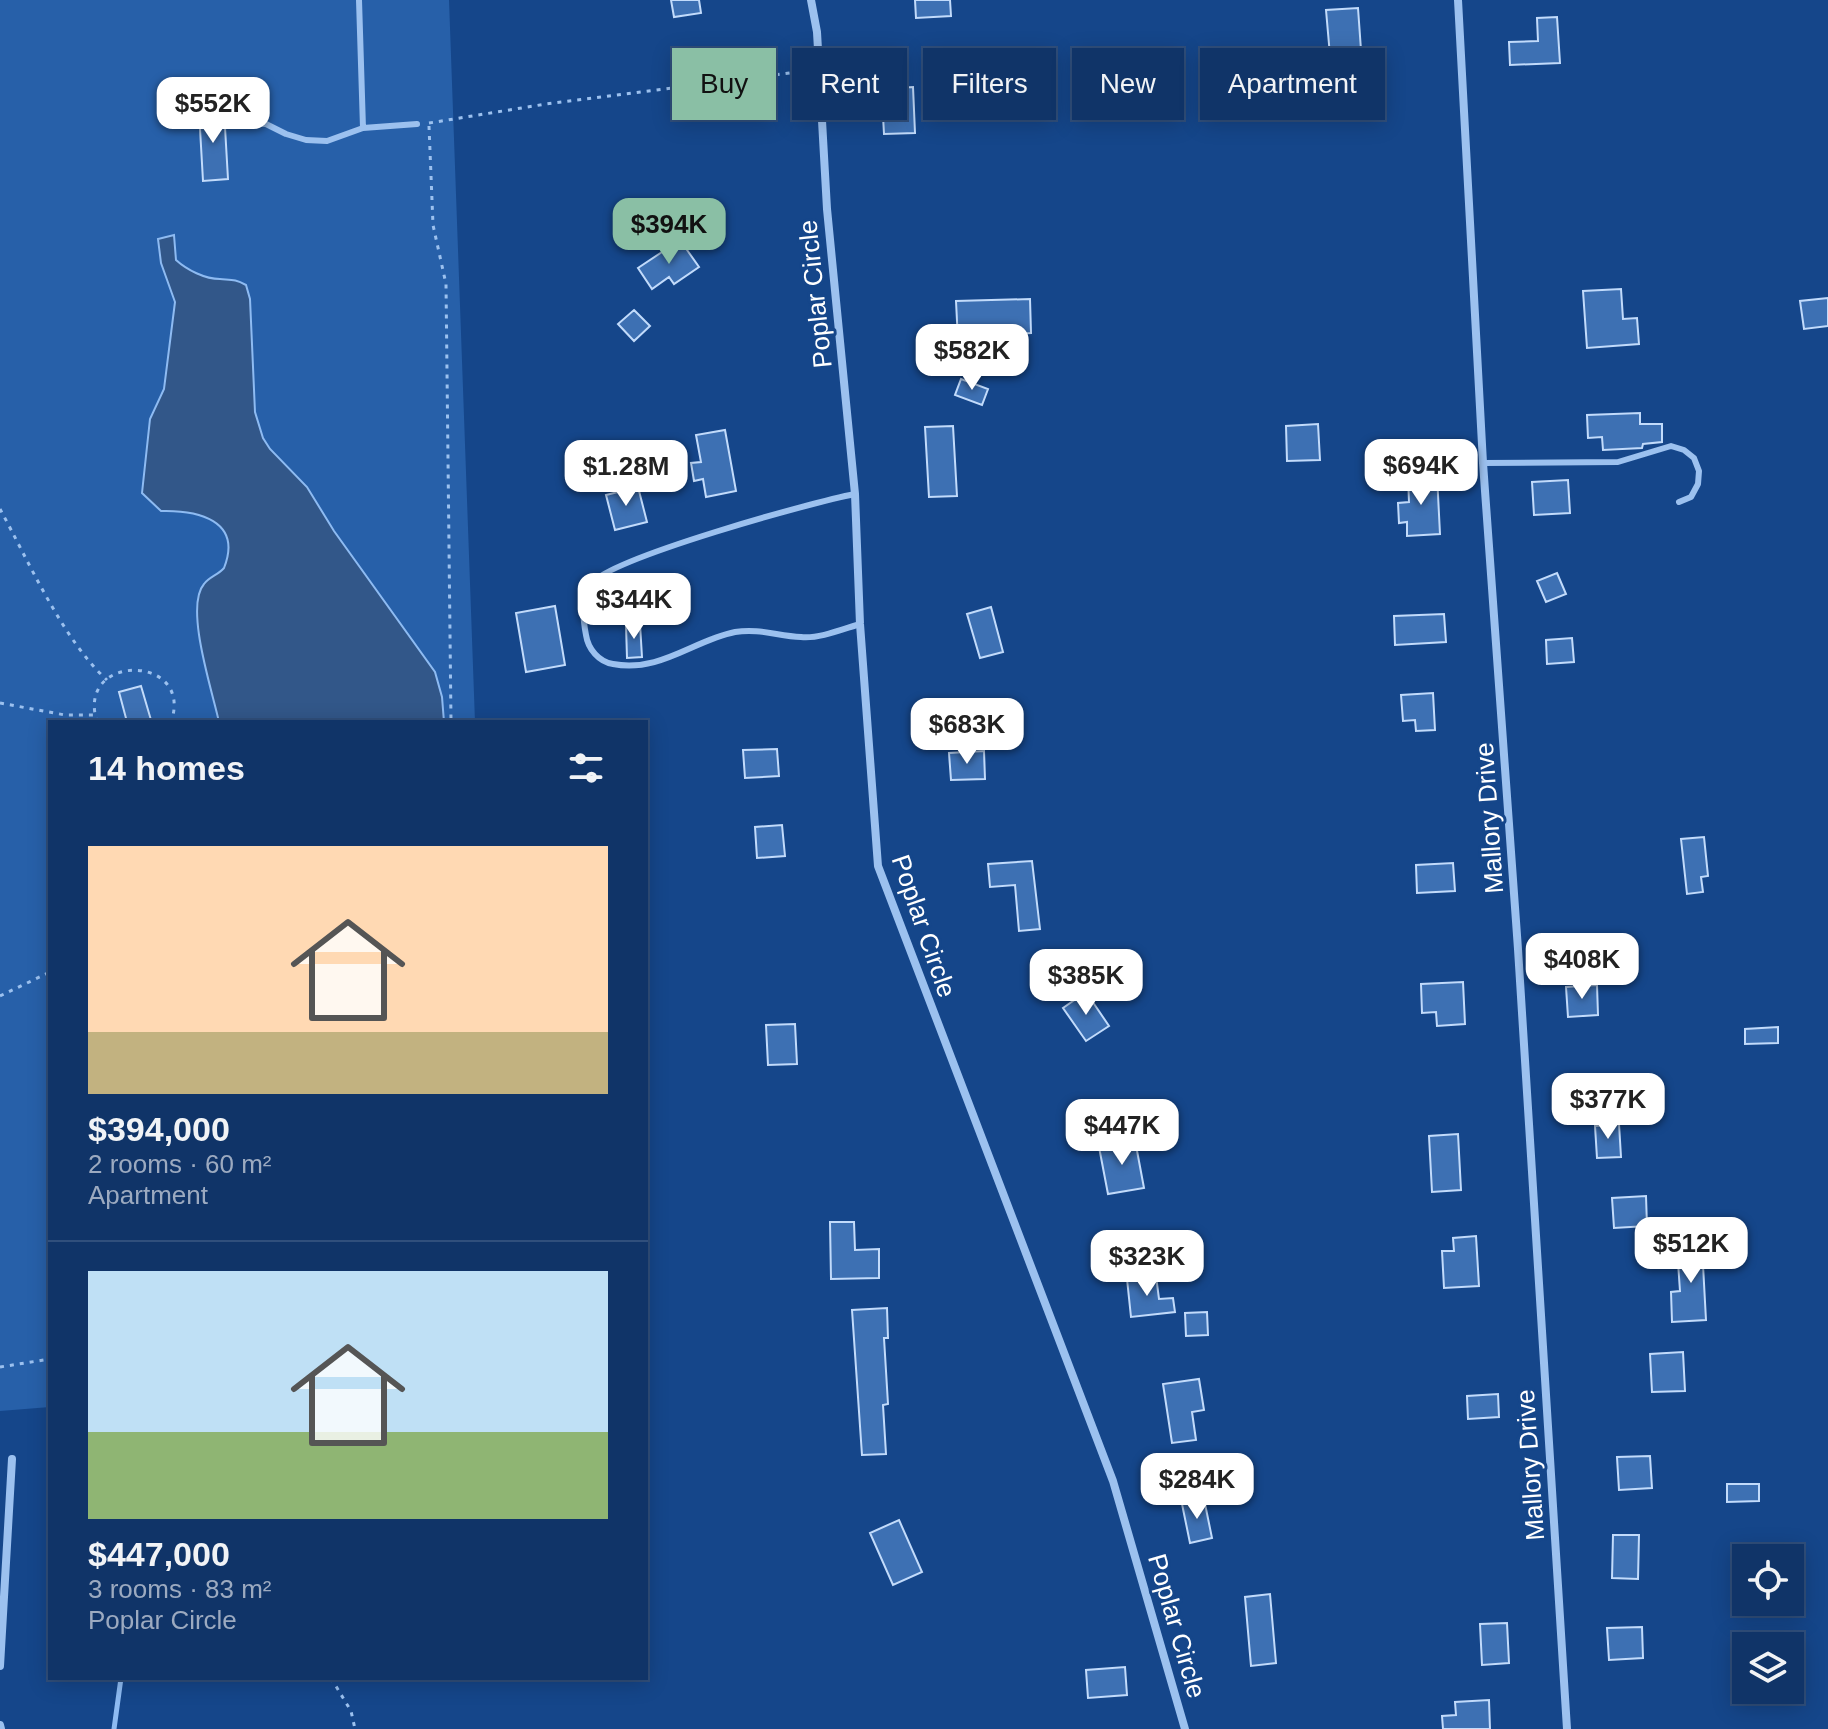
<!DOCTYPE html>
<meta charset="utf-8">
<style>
:root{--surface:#103468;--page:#1e3f71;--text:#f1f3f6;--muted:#9caac0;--line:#304f7c;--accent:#8abfa5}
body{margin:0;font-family:Helvetica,sans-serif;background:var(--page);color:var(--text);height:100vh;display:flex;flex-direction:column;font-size:30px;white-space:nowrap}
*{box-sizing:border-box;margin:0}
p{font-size:26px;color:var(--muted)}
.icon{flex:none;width:44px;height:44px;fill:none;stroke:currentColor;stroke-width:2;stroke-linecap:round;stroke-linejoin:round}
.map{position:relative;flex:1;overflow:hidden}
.panel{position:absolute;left:48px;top:720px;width:600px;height:960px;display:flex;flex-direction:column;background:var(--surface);border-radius:0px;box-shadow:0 4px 20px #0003,0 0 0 2px var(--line)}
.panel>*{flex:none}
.banner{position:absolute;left:672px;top:48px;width:760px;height:72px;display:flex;gap:16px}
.controls{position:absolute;left:1732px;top:1544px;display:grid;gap:16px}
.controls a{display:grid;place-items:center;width:72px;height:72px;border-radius:0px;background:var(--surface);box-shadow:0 4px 20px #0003,0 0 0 2px var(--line);font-size:40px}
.price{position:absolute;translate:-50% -68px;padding:0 18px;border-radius:16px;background:#fff;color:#222;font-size:26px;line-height:52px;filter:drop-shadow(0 2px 4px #0008)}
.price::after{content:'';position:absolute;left:50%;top:48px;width:24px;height:18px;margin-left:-12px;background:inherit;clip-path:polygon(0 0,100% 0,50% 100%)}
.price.active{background:var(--accent);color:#111}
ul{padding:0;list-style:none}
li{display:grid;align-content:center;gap:16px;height:424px;padding:0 40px}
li+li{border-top:2px solid var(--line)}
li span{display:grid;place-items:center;height:248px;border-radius:0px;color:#555}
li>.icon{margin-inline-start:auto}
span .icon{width:144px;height:144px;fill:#fffc;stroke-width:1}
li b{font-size:34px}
h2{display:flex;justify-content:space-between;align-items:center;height:96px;padding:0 40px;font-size:34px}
.tag{padding:0 28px;border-radius:0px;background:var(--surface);box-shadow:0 4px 20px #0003,0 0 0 2px var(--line);font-size:28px;line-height:72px}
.tag.active{background:var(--accent);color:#111}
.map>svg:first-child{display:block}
.green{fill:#2760a9}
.water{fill:#325789;stroke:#8ebbf2;stroke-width:2}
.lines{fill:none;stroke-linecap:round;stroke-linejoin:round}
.stream{stroke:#8ebbf2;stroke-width:5}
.building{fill:#3d70b3;stroke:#c2dbfb;stroke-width:2}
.path{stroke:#9cc1ef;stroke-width:3;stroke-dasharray:4 6;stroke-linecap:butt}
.lane{stroke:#9cc1ef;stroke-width:6}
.street{stroke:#9cc1ef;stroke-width:8}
.labels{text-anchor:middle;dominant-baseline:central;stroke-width:6;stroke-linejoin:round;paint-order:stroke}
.street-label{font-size:26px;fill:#fff;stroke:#15468a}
</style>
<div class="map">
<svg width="1828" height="1729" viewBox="0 0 1828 1729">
<rect width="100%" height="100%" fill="#15468a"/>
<path class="green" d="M 0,0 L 449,0 L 475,722 L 50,722 L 50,1407 L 0,1411 Z"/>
<path class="water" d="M 174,235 L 176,260 C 187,270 205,279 220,279 C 232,280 235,279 246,285 L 250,299 L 255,412 L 263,438 L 270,449 L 307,487 L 334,531 L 435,672 L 442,697 L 444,722 L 219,722 C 213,693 184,607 204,584 C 209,577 218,575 224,568 C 243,520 197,510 161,511 L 142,493 L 150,419 L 164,389 L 175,302 L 161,263 L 158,239 Z"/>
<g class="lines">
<path class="stream" d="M 114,1729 L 121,1678"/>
</g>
<path class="building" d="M 671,0 L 699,0 L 701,13 L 674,17 Z
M 915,0 L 950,0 L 951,16 L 916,18 Z
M 1358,8 L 1362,64 L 1331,67 L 1326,10 Z
M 1557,17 L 1560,63 L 1510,65 L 1509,42 L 1538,41 L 1537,18 Z
M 913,87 L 915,133 L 884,134 L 883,116 L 898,115 L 897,88 Z
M 224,110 L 228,179 L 203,181 L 199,111 Z
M 680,240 L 699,267 L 674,284 L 669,277 L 652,289 L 638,268 Z
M 1621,289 L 1623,319 L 1637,318 L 1639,344 L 1587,348 L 1583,291 Z
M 1828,298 L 1828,326 L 1804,329 L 1800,301 Z
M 1030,299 L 1031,333 L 993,335 L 994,340 L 958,341 L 956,301 Z
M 634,310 L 650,326 L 634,341 L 618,324 Z
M 961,379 L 988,389 L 982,405 L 955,395 Z
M 1640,413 L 1640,424 L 1662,424 L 1662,442 L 1643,444 L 1642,448 L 1603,450 L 1602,437 L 1588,438 L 1587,415 Z
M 1318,424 L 1320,460 L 1287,461 L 1286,426 Z
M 953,426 L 957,496 L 929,497 L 925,427 Z
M 725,430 L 736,491 L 706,497 L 703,479 L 694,481 L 691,463 L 701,462 L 696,435 Z
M 1437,475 L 1440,534 L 1407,536 L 1407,522 L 1399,523 L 1398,503 L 1409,502 L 1408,477 Z
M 1568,480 L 1570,513 L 1534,515 L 1532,482 Z
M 638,487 L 647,522 L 615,530 L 606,495 Z
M 1557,573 L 1566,594 L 1546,602 L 1537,581 Z
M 555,606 L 565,665 L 526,672 L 516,613 Z
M 991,607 L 1003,652 L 980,658 L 967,614 Z
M 1444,614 L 1446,642 L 1395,645 L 1394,616 Z
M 640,624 L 642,657 L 627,658 L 626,625 Z
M 1572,638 L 1574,662 L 1547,664 L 1546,640 Z
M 141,686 L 151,720 L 127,722 L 119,692 Z
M 1433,693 L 1435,730 L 1416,731 L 1415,720 L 1403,721 L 1401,695 Z
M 777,749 L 779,776 L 745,778 L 743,750 Z
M 984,751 L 985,779 L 951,780 L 949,753 Z
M 782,825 L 785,856 L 757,858 L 755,827 Z
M 1704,837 L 1708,876 L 1701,877 L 1703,892 L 1687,894 L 1681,839 Z
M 1032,861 L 1040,929 L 1019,931 L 1015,885 L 990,887 L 988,864 Z
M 1453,863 L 1455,891 L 1417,893 L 1416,865 Z
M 1463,982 L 1465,1024 L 1437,1026 L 1436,1012 L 1422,1013 L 1421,984 Z
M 1597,985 L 1598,1015 L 1568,1017 L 1566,987 Z
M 1086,992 L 1109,1026 L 1086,1041 L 1063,1008 Z
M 795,1024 L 797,1064 L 768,1065 L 766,1025 Z
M 1778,1027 L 1778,1043 L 1745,1044 L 1745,1029 Z
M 1619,1124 L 1621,1157 L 1597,1158 L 1595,1126 Z
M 1458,1134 L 1461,1190 L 1432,1192 L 1429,1136 Z
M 1135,1140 L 1144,1188 L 1108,1194 L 1099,1147 Z
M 1646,1196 L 1647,1226 L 1614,1228 L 1612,1198 Z
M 830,1222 L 854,1222 L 855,1250 L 879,1249 L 879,1278 L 831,1279 Z
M 1476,1236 L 1479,1286 L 1444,1288 L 1442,1251 L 1454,1251 L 1453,1238 Z
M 1711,1246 L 1712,1264 L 1703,1265 L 1706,1320 L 1672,1322 L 1671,1292 L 1680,1291 L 1677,1248 Z
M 1156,1276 L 1159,1299 L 1173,1298 L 1175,1312 L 1131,1317 L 1127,1279 Z
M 887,1308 L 888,1338 L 884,1338 L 888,1404 L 883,1405 L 886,1454 L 862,1455 L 852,1310 Z
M 1207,1312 L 1208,1335 L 1186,1336 L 1185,1313 Z
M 1683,1352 L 1685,1391 L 1652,1392 L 1650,1354 Z
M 1199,1379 L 1204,1410 L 1192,1412 L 1196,1440 L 1172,1443 L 1163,1384 Z
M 1498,1394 L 1499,1417 L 1468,1419 L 1467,1396 Z
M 1650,1456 L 1652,1488 L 1619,1490 L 1617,1457 Z
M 1727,1484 L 1759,1484 L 1759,1501 L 1727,1502 Z
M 1204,1499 L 1212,1538 L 1190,1543 L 1182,1504 Z
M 899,1520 L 922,1572 L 893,1585 L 870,1533 Z
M 1613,1535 L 1639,1535 L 1638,1579 L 1612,1578 Z
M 1270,1594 L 1276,1663 L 1251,1666 L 1245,1597 Z
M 1507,1623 L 1509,1663 L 1482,1665 L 1480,1624 Z
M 1642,1627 L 1643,1658 L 1609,1660 L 1607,1628 Z
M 1125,1667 L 1127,1695 L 1088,1698 L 1086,1670 Z
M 1489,1700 L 1490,1729 L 1443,1729 L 1442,1716 L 1456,1715 L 1455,1702 Z"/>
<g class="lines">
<path class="path" d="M 429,123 L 546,104 L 806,71
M 429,126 L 433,225 L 446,284 L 451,722
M 0,509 C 29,562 63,640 107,680
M 0,703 L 65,715 L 95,715
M 97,722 C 75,652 195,654 171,722
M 0,996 L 50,972
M 0,1367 L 50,1359
M 331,1678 L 351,1711 L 355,1729"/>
<path class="lane" d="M 359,0 L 363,128 L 417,124
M 241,123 L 266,124 L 286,134 L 306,140 L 327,141 L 363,128
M 1483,463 L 1618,462 L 1671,446 L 1684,450 L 1694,458 L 1699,471 L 1698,484 L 1691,497 L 1679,502
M 855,494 C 813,502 614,557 592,583 C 580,597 583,619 586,635 C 588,649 599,662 613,664 C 660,673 694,640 735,632 C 759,628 778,636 801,637 C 819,639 843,629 860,624"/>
<path class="street" d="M 811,0 L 817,32 L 827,209 L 855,494 L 860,624 L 878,866 L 1113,1481 L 1185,1729
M 1458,0 L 1483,463 L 1518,949 L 1567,1729
M 0,1666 L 12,1459
M 0,1725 L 1,1729"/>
</g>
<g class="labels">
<g class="street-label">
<text transform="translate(815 294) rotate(-96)">Poplar Circle</text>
<text transform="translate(1489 818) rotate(-94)">Mallory Drive</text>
<text transform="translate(924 926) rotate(71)">Poplar Circle</text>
<text transform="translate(1530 1465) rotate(-94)">Mallory Drive</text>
<text transform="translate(1177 1626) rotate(74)">Poplar Circle</text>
</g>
</g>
</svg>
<div class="controls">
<a><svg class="icon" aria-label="locate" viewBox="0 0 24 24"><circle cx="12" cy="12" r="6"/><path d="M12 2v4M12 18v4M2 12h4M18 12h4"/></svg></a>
<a><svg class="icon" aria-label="layers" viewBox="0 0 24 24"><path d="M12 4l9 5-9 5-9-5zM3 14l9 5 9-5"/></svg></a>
</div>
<b class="price" style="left:213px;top:145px">$552K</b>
<b class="price active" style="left:669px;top:266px">$394K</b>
<b class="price" style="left:972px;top:392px">$582K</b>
<b class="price" style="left:1421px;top:507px">$694K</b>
<b class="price" style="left:626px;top:508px">$1.28M</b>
<b class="price" style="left:634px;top:641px">$344K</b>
<b class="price" style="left:967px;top:766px">$683K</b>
<b class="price" style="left:1582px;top:1001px">$408K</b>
<b class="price" style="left:1086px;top:1017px">$385K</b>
<b class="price" style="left:1608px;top:1141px">$377K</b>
<b class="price" style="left:1122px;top:1167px">$447K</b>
<b class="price" style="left:1691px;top:1285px">$512K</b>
<b class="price" style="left:1147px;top:1298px">$323K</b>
<b class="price" style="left:1197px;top:1521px">$284K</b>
<div class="banner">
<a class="tag active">Buy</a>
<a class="tag">Rent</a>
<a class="tag">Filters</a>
<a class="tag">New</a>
<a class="tag">Apartment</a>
</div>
<section class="panel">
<h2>14 homes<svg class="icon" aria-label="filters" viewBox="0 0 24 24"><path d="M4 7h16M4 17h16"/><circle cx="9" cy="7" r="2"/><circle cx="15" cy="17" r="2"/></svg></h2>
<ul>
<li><span style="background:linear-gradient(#ffd9b3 75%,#c2b280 0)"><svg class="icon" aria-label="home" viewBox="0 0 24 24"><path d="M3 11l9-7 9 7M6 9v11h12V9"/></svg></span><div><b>$394,000</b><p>2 rooms · 60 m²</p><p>Apartment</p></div></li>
<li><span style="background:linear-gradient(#bfe0f5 65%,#8fb573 0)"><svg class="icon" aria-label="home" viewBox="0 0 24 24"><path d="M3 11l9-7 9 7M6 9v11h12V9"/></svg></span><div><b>$447,000</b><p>3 rooms · 83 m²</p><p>Poplar Circle</p></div></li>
</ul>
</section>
</div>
